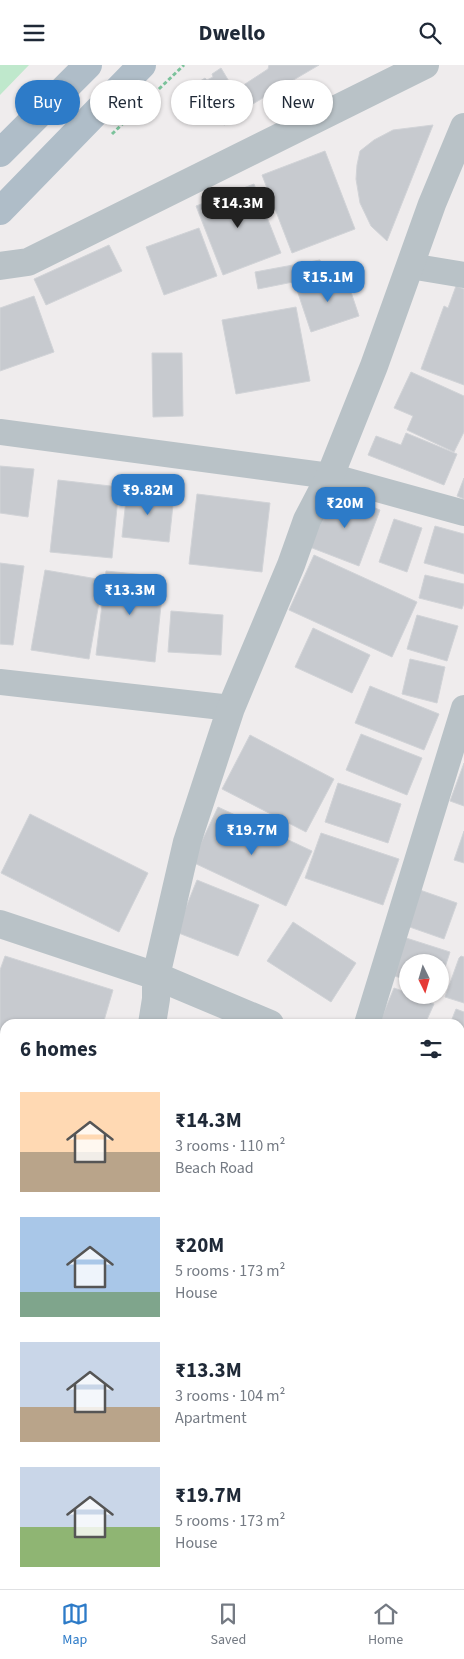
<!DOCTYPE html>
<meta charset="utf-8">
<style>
:root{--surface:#fff;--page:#f6f6f7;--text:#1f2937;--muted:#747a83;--line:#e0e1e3;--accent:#2d7bc8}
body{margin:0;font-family:"Source Sans 3",sans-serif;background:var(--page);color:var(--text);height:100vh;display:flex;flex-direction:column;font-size:19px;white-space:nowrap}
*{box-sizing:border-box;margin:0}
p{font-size:16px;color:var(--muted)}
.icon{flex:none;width:28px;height:28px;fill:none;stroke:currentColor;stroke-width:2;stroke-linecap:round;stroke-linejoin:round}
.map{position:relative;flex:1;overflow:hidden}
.details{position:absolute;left:0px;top:954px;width:465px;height:571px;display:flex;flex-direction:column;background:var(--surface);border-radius:15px 15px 0 0;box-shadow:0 1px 4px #0004}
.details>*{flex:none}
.top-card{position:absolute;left:15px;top:15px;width:435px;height:45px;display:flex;gap:10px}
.needle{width:32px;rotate:175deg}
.tools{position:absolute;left:399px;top:889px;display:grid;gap:10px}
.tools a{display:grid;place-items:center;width:50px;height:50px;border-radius:50%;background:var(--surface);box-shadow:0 1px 4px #0004;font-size:25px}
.price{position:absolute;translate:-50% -42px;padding:0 11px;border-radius:10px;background:var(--accent);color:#fff;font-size:16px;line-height:32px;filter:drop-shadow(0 1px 2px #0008)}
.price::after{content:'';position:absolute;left:50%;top:30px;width:15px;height:11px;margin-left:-8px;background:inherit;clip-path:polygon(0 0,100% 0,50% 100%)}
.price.active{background:#222;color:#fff}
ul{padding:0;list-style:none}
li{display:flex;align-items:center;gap:15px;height:125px;padding:0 20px}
li span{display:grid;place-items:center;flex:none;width:140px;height:100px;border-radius:0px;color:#555}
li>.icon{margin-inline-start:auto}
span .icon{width:60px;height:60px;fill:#fffc;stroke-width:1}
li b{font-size:21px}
h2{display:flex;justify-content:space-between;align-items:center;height:60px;padding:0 20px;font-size:21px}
.tag{padding:0 18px;border-radius:22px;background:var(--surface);box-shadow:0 1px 4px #0004;font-size:18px;line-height:45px}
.tag.active{background:var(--accent);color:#fff}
header{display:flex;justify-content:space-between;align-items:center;height:65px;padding:0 20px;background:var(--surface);font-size:22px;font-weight:700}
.tabs{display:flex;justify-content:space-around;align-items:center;height:70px;border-top:1px solid var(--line);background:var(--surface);font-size:14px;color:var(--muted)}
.tabs a{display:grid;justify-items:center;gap:2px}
.tabs .active{color:var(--accent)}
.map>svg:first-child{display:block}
.medical{fill:#f7dfde}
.green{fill:#bfe8cc}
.building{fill:#c7cacf;stroke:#d1d3d7}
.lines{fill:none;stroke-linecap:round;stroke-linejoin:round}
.path{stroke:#7bc29b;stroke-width:3;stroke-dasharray:4 2.5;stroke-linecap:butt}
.minor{stroke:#b9c2c7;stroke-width:26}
.tertiary{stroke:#b9c2c7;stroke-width:28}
.primary{stroke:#afbdc8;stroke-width:28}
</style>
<header><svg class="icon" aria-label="menu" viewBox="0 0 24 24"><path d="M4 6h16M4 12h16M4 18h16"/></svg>Dwello<svg class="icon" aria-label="search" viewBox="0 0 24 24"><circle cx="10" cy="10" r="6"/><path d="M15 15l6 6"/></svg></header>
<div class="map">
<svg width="464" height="1524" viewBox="0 0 464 1524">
<rect width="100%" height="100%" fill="#efeced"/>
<path class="medical" d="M 464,1203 L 464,1524 L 380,1524 L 381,1520 L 460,1520 L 460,1218 Z"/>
<path class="green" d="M 0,0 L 29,0 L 0,30 Z
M 464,1341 L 464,1445 L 460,1446 L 460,1354 Z"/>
<path class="building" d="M 269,0 L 319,0 L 229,53 L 227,51 L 225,60 L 201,53 L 207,32 L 206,33 L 197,18 L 205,13 L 207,15 L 213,12 L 212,9 L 221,3 L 230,18 L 242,21 L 268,4 Z
M 433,60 L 387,176 L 371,161 L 360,138 L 356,114 L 357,100 L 360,86 L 374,75 L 393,65 Z
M 325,86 L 355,164 L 292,188 L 262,110 Z
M 254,119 L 281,188 L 223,210 L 196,141 Z
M 199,163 L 217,211 L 164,230 L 146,182 Z
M 109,180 L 122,206 L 46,240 L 34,214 Z
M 320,195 L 323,211 L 258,224 L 255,207 Z
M 345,209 L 359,251 L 311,267 L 297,225 Z
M 456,221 L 464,224 L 464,320 L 421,304 L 444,241 L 448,243 Z
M 34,231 L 54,287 L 0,306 L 0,243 Z
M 296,242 L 310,316 L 236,329 L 222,255 Z
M 152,288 L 182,288 L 183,351 L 153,352 Z
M 411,307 L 464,331 L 464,367 L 454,387 L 407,365 L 413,351 L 394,343 Z
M 406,368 L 457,389 L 444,420 L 368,390 L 376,371 L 401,380 Z
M 0,401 L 34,404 L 28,452 L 0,448 Z
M 464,413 L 464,434 L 457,431 Z
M 58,415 L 119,422 L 112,493 L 50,487 Z
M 127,425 L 174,431 L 169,477 L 122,472 Z
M 335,427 L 380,445 L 359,501 L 307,481 Z
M 197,429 L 270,438 L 262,507 L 189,499 Z
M 394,454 L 422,463 L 407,507 L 379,497 Z
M 435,461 L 464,469 L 464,509 L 424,498 Z
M 314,490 L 417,537 L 392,592 L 289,545 Z
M 0,498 L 24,501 L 13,580 L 0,579 Z
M 45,505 L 103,515 L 89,594 L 31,585 Z
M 106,506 L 164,512 L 155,597 L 96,590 Z
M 425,510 L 464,519 L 464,538 L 462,544 L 419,533 Z
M 171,546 L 223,550 L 221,590 L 168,587 Z
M 417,550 L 458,561 L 447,596 L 407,584 Z
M 313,563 L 370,590 L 352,628 L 295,602 Z
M 410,594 L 445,602 L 437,638 L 402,629 Z
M 370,621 L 439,649 L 424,685 L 355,658 Z
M 361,669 L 422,693 L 407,730 L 346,705 Z
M 250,670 L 334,714 L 306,767 L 222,724 Z
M 464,698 L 464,741 L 450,736 Z
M 338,718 L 401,739 L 388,778 L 325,757 Z
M 218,742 L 312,786 L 286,841 L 192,797 Z
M 30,749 L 148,808 L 119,867 L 1,808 Z
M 464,766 L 464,798 L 454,795 Z
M 321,768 L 399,794 L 383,840 L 305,813 Z
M 197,815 L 259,840 L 238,891 L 176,867 Z
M 417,824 L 457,838 L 444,874 L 404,860 Z
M 293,857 L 356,898 L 331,937 L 267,896 Z
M 403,872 L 450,887 L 440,918 L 440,898 L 408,898 L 408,915 L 391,910 Z
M 5,891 L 113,925 L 103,959 L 5,959 L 5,974 L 0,972 L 0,905 Z
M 461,891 L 464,892 L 464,938 L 445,932 L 459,893 Z
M 394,923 L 408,928 L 408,930 L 412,930 L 434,939 L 425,959 L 379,959 Z
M 456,944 L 464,947 L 464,995 L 460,993 L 460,959 L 450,959 Z
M 0,1001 L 5,1002 L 5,1097 L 0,1096 Z
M 0,1134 L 5,1136 L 5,1158 L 0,1171 Z
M 5,1190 L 5,1241 L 0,1239 L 0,1202 Z
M 0,1381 L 5,1383 L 5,1450 L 0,1449 Z
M 35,1520 L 83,1520 L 111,1523 L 34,1524 Z
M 171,1520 L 207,1520 L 207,1524 L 196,1524 Z"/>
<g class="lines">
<path class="path" d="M 112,69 L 184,0"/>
<path class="minor" d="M 410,201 L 464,210
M 0,367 L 330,411 L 464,448
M 0,617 L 231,643
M 367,959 L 464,643
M 0,1116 L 5,1118
M 0,1274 L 5,1276"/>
<path class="tertiary" d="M 0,201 L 28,197 L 425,0
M 0,859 L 156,911 L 270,959
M 152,959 L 156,934 L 156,911 L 187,777 L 231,643 L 291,500 L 307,455 L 330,411 L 374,301 L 432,139 L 464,62
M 460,1037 L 464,1038
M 21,1524 L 22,1520
M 238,1524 L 239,1520"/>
<path class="primary" d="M 0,88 L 88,0
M 0,146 L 142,0"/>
</g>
</svg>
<div class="tools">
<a><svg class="needle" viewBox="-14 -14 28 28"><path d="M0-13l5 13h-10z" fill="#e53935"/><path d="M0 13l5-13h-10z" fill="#747a83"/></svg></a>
</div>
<b class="price active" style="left:238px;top:164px">₹14.3M</b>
<b class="price" style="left:328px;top:238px">₹15.1M</b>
<b class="price" style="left:148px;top:451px">₹9.82M</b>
<b class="price" style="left:345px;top:464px">₹20M</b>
<b class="price" style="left:130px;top:551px">₹13.3M</b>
<b class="price" style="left:252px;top:791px">₹19.7M</b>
<div class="top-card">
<a class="tag active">Buy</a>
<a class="tag">Rent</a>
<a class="tag">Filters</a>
<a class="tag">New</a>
</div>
<section class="details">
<h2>6 homes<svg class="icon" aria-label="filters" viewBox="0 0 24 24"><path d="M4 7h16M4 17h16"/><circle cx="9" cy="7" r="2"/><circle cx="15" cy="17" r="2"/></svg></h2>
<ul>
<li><span style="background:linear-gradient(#ffd9b3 60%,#b9a48a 0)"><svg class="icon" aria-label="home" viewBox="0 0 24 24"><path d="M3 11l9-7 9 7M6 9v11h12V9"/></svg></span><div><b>₹14.3M</b><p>3 rooms · 110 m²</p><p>Beach Road</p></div></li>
<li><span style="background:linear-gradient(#a9c7e8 75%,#7fa58c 0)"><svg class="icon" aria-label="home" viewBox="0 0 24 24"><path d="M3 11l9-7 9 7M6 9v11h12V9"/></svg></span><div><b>₹20M</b><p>5 rooms · 173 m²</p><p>House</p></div></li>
<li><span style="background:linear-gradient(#c9d6e8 65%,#b9a48a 0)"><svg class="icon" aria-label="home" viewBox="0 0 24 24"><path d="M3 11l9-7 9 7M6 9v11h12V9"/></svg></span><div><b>₹13.3M</b><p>3 rooms · 104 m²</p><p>Apartment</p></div></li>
<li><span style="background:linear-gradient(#c9d6e8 60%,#8fb573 0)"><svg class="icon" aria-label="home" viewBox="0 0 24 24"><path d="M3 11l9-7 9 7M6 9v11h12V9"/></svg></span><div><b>₹19.7M</b><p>5 rooms · 173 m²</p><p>House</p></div></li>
</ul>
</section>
</div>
<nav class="tabs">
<a class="active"><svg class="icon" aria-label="map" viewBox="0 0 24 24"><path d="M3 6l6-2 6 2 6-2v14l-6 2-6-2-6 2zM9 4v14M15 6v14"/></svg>Map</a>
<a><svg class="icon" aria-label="saved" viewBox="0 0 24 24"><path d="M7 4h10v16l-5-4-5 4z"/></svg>Saved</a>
<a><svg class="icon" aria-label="home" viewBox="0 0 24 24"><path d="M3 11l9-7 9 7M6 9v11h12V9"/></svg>Home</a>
</nav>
